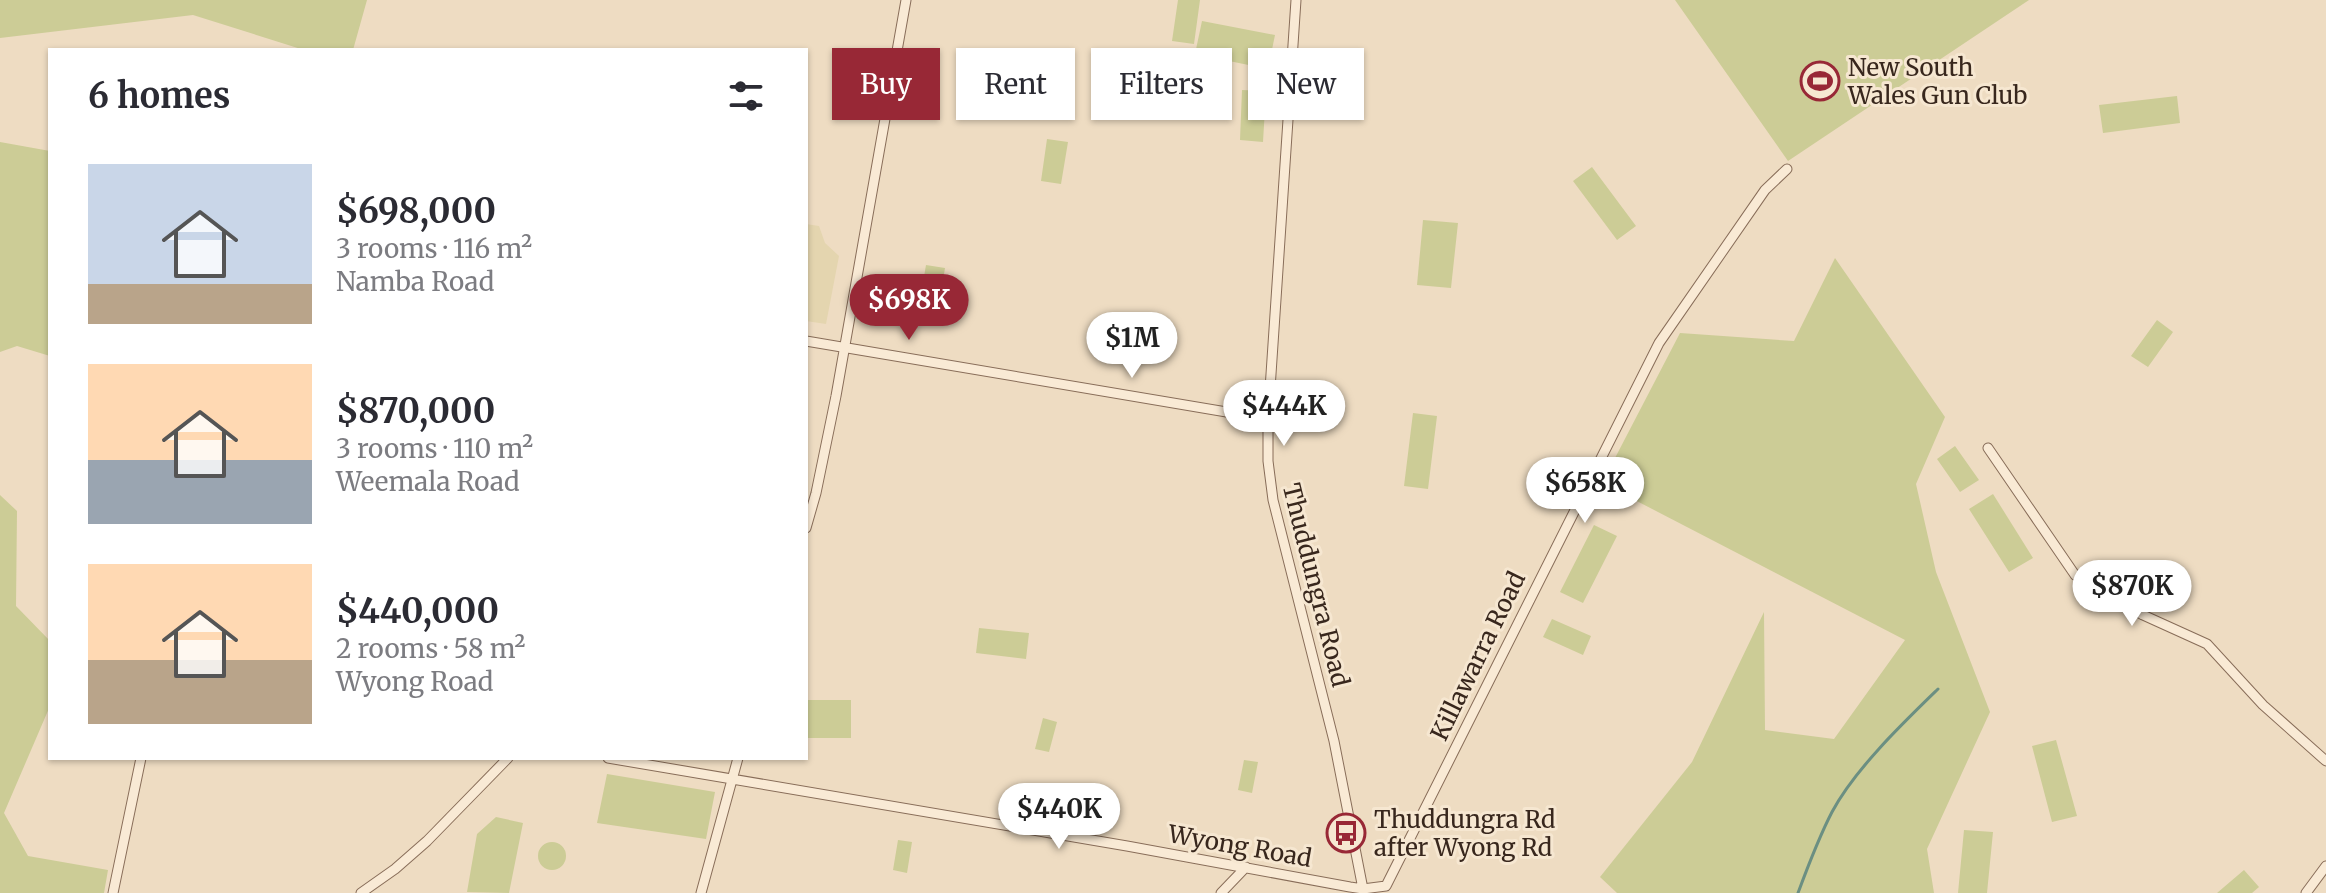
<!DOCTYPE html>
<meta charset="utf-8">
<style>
:root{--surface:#fff;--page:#f2f2f3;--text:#2b2b33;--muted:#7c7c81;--accent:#982836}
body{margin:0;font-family:Merriweather,serif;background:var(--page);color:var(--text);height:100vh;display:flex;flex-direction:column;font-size:30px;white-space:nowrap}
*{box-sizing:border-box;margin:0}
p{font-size:26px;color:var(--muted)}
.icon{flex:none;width:44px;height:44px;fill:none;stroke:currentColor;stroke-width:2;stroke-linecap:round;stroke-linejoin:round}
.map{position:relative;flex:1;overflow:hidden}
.panel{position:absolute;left:48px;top:48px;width:760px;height:712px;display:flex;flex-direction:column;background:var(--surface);border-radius:0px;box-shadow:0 2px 6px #0004}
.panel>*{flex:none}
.hud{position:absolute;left:832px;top:48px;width:760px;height:72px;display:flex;gap:16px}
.price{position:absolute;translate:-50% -68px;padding:0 18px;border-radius:28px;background:#fff;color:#222;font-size:26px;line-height:52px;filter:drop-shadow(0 2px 4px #0008)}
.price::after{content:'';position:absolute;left:50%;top:48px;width:24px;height:18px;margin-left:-12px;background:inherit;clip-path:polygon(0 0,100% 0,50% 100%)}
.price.current{background:var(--accent);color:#fff}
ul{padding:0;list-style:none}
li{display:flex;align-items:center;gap:24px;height:200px;padding:0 40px}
li span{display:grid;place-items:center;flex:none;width:224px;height:160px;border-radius:0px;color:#555}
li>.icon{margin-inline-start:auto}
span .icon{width:96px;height:96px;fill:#fffc;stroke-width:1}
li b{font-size:34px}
h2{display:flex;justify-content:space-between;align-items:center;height:96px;padding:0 40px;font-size:34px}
.tag{padding:0 28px;border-radius:0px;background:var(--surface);box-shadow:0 2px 6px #0004;font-size:28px;line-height:72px}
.tag.current{background:var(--accent);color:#fff}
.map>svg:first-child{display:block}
.farmland{fill:#e4d5af}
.green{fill:#cccc96}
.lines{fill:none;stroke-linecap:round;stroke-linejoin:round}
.stream{stroke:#6b8f82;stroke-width:3}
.minor-casing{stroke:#886d59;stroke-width:11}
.minor{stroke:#f9ead5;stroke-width:9}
.labels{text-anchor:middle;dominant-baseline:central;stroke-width:6;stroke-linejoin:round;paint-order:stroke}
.poi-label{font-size:24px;fill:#38271d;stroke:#f6e7d1;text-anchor:start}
.street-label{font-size:24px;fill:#38271d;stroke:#f6e7d1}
</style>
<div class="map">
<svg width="2326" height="893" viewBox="0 0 2326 893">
<rect width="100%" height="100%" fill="#eedcc2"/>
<path class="farmland" d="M 806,224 L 819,226 L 825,243 L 839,256 L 826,324 L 806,321 Z"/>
<path class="green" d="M 0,0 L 367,0 L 353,50 L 304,50 L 193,15 L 0,38 Z
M 1178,0 L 1200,0 L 1194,44 L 1172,41 Z
M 1675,0 L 2029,0 L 1788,161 Z
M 1202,21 L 1275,35 L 1268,69 L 1195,54 Z
M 1242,90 L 1266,91 L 1263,142 L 1240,140 Z
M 2177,96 L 2180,123 L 2103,133 L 2099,105 Z
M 1047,139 L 1068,142 L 1061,184 L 1041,181 Z
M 0,142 L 50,151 L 50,356 L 17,346 L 0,352 Z
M 1592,167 L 1636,226 L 1617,240 L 1573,181 Z
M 1423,220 L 1458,223 L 1451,288 L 1417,285 Z
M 1835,258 L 1945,417 L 1916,484 L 1936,572 L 1990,712 L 1927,849 L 1934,893 L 1617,893 L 1600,877 L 1692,762 L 1764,612 L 1765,730 L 1834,739 L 1905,640 L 1602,483 L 1680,333 L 1794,341 Z
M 926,265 L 945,268 L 938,310 L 919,306 Z
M 2157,320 L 2173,332 L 2148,367 L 2131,356 Z
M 1413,413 L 1437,416 L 1428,489 L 1404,486 Z
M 1955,446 L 1979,480 L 1960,492 L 1937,459 Z
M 1993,494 L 2033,558 L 2009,572 L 1969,509 Z
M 0,495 L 17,511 L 16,606 L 50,641 L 50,706 L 4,813 L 28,856 L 108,870 L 104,893 L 0,893 Z
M 1594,525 L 1617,536 L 1583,603 L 1560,592 Z
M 1552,619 L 1591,636 L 1583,655 L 1543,637 Z
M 979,628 L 1029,633 L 1026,659 L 976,653 Z
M 806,700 L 851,700 L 851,738 L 806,738 Z
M 1043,718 L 1057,722 L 1049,752 L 1035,749 Z
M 2056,740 L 2077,816 L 2052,822 L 2032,746 Z
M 1244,760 L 1258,762 L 1252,793 L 1238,790 Z
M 607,774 L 715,792 L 706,839 L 597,823 Z
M 496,817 L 523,823 L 509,893 L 467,892 L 477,834 Z
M 1964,830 L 1993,832 L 1987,893 L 1958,893 Z
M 898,840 L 912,842 L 907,873 L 893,870 Z
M538 856a14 14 0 1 1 28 0a14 14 0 1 1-28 0Z
M 2244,870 L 2259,887 L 2252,893 L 2217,893 Z"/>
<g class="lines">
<path class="stream" d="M 1798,893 C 1808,866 1819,837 1832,812 C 1855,769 1903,723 1938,689"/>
<defs>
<path id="minor" d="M 1296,0 L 1268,419 L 1268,461 L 1273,500 L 1334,741 L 1363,889
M 806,341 L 1268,419
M 1988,448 L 2075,575 L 2143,615 L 2207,644 L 2263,705 L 2326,761
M 806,528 L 816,493 L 836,396 L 906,0
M 608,758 L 1127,846 L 1350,887 L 1363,889 L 1386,886 L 1659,343 L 1765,190 L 1787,169
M 113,893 L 141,758
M 361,893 L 395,869 L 427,841 L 508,758
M 701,893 L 738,758
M 1221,893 L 1246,867
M 2306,893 L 2326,866"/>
</defs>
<use href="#minor" class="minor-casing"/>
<use href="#minor" class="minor"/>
</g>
<defs>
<symbol id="stadium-ring" viewBox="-11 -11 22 22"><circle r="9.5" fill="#f6e7d1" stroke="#982836" stroke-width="1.5"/><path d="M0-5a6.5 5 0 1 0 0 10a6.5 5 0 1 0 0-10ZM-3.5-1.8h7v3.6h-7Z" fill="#982836"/></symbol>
<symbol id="bus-ring" viewBox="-11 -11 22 22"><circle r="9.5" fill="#f6e7d1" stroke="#982836" stroke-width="1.5"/><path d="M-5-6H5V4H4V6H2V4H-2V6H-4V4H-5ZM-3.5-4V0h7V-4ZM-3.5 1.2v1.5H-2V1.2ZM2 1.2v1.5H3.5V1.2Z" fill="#982836"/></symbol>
</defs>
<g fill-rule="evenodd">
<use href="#stadium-ring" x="1798" y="59" width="44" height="44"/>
<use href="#bus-ring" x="1324" y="811" width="44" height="44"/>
</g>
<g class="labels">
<g class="poi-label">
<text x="1848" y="67">New South<tspan x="1848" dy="28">Wales Gun Club</tspan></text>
<text x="1374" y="819">Thuddungra Rd<tspan x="1374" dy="28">after Wyong Rd</tspan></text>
</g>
<g class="street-label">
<text transform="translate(1316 585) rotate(76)">Thuddungra Road</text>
<text transform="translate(1478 656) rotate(-64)">Killawarra Road</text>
<text transform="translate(1240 846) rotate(10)">Wyong Road</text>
</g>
</g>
</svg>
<b class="price current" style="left:909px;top:342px">$698K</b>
<b class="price" style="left:1132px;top:380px">$1M</b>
<b class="price" style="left:1284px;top:448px">$444K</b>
<b class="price" style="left:1585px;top:525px">$658K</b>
<b class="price" style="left:2132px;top:628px">$870K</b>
<b class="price" style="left:1059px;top:851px">$440K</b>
<div class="hud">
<a class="tag current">Buy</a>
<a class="tag">Rent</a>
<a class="tag">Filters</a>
<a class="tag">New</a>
</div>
<section class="panel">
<h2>6 homes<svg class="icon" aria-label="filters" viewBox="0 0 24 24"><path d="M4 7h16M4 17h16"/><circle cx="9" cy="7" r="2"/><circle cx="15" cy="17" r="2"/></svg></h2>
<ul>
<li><span style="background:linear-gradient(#c9d6e8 75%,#b9a48a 0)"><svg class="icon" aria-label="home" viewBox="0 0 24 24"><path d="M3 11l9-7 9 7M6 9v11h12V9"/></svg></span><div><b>$698,000</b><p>3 rooms · 116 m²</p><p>Namba Road</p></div></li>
<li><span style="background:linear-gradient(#ffd9b3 60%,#9aa5b1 0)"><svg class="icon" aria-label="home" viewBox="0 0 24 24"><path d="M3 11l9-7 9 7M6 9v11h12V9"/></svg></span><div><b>$870,000</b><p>3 rooms · 110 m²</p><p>Weemala Road</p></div></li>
<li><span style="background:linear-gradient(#ffd9b3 60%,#b9a48a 0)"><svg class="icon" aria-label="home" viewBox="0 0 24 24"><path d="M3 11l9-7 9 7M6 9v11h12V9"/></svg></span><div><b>$440,000</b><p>2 rooms · 58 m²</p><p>Wyong Road</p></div></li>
</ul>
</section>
</div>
